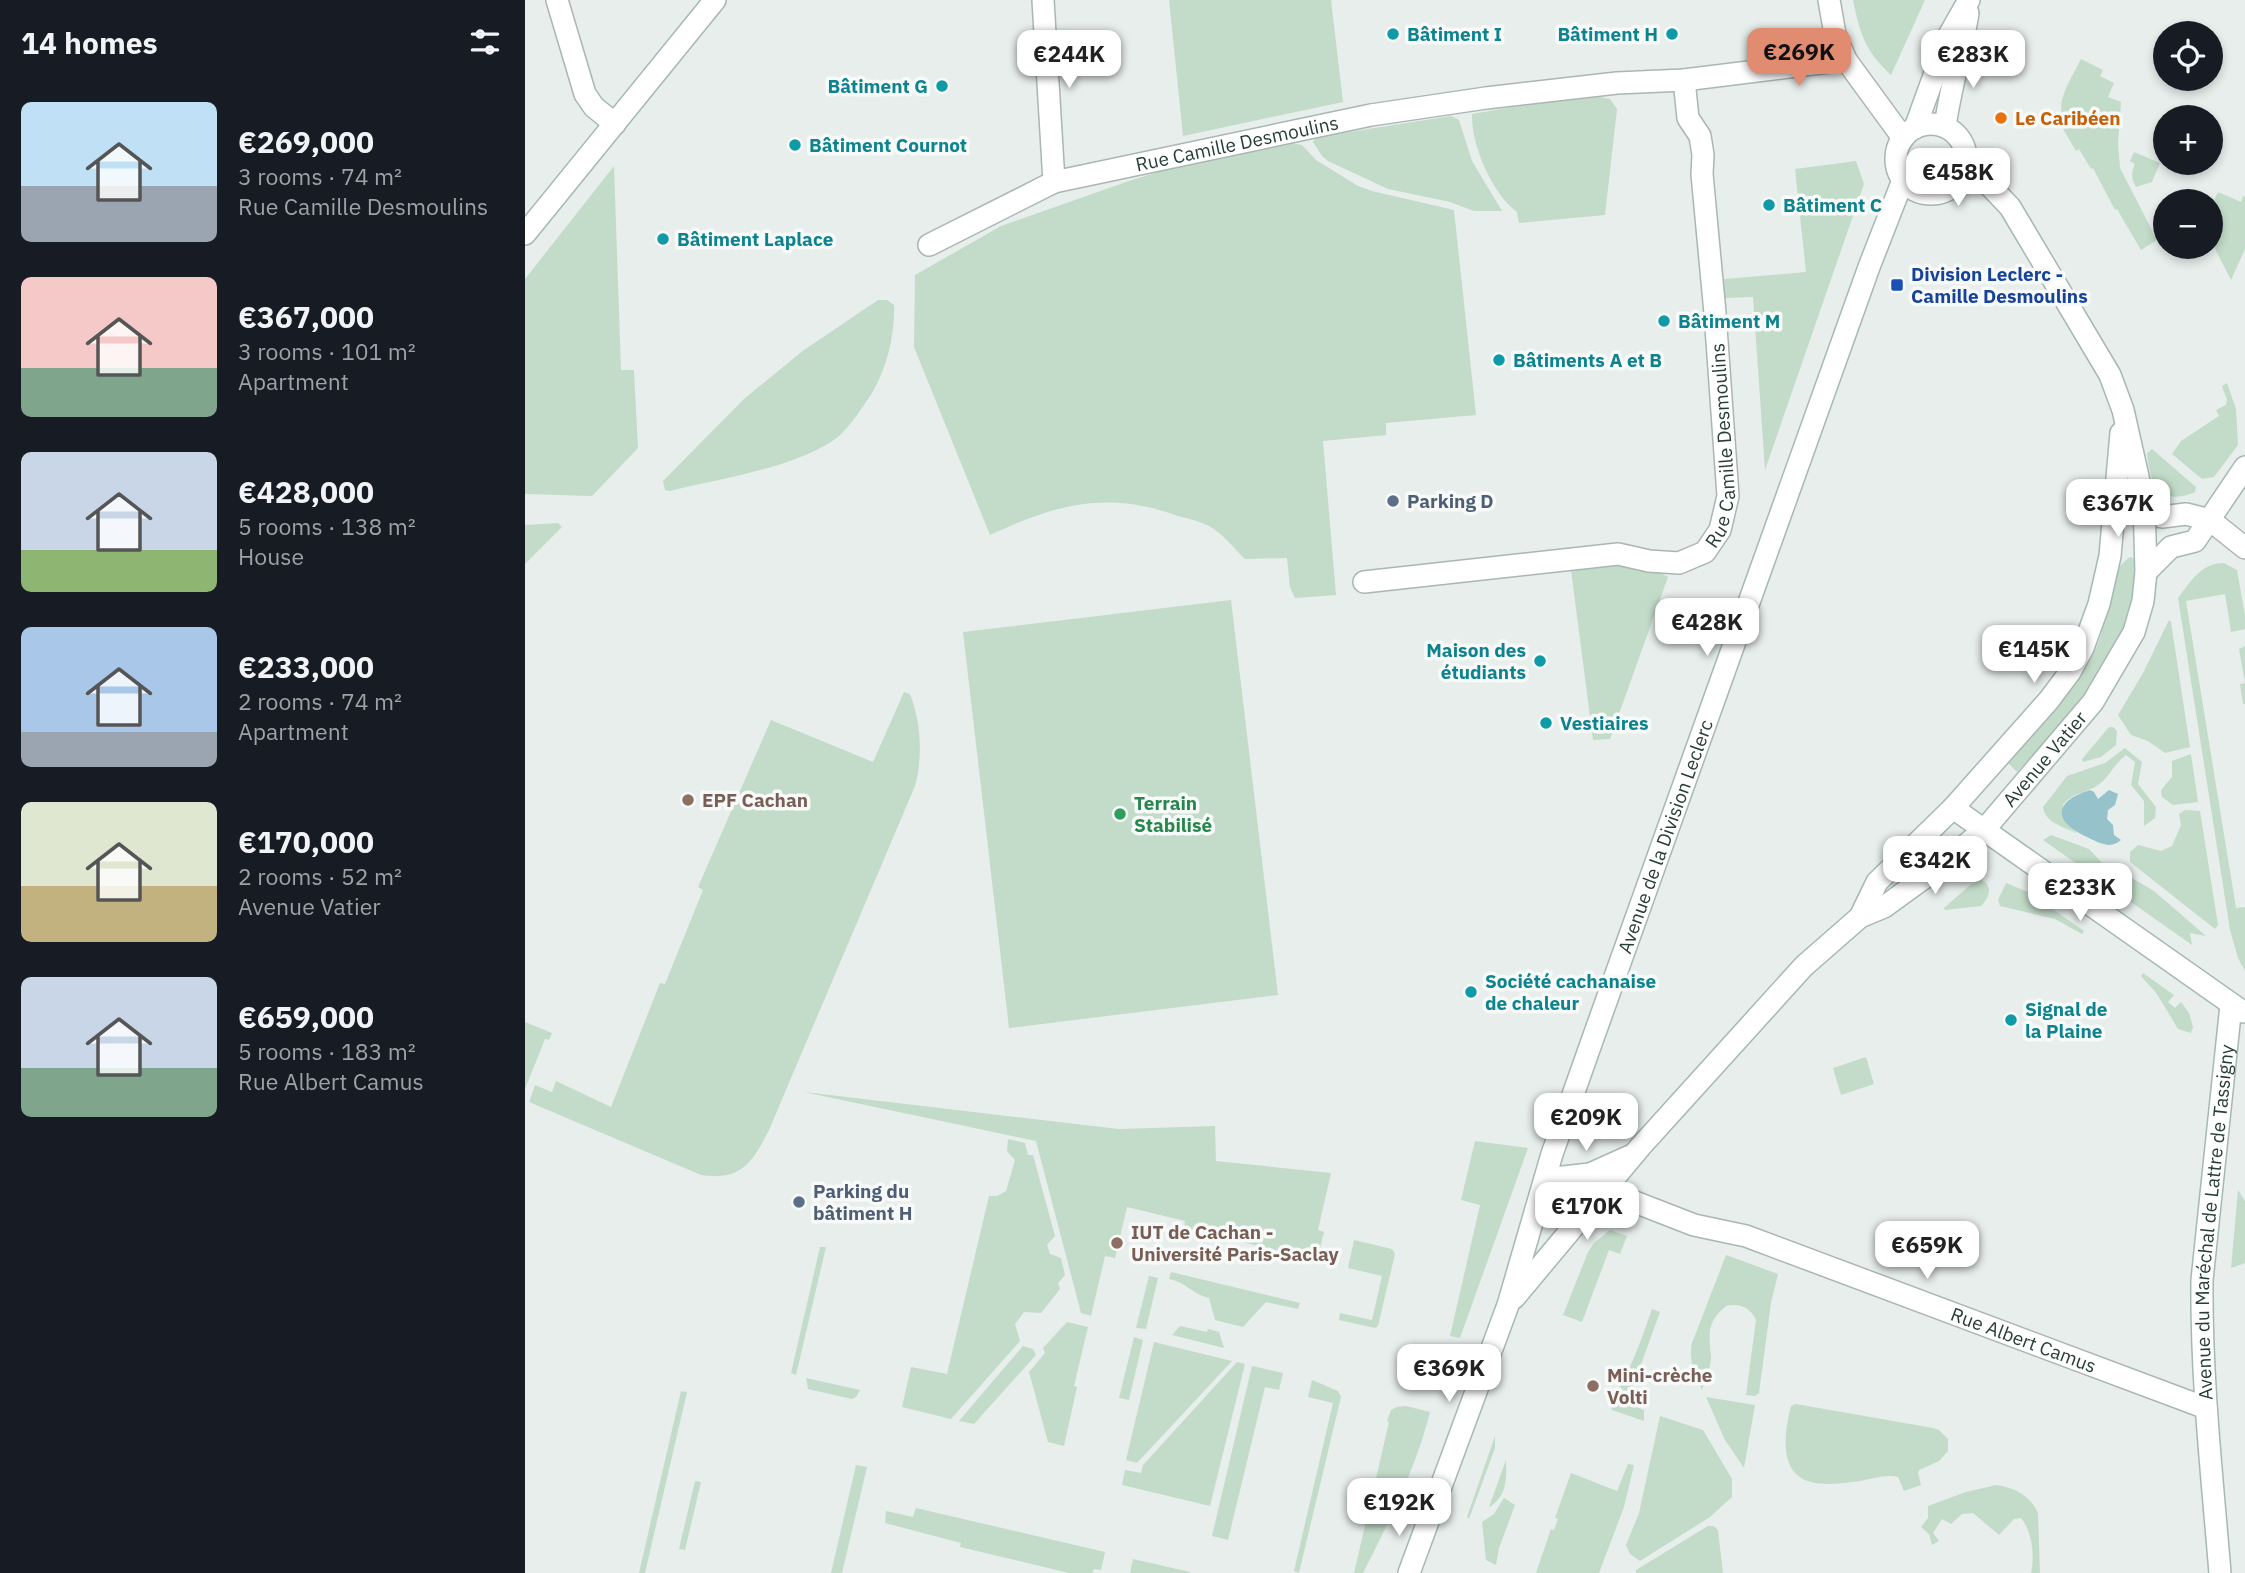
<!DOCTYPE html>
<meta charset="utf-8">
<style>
:root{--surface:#171b24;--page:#20242c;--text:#f1f3f6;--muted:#9ea1a6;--accent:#e18c71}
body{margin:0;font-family:"IBM Plex Sans",sans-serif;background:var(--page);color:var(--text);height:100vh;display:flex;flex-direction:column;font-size:26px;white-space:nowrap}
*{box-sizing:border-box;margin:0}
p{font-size:23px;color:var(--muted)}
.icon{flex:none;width:38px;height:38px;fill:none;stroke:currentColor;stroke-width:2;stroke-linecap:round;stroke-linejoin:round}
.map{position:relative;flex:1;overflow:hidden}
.sheet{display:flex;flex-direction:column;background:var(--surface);width:525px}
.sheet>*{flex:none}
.fabs{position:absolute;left:1628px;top:21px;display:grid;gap:14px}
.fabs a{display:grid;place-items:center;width:70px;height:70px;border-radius:50%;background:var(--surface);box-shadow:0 4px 10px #0003;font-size:35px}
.price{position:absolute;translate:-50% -60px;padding:0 16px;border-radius:14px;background:#fff;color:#222;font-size:23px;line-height:46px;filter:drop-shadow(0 2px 4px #0008)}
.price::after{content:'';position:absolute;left:50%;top:42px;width:21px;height:16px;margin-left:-10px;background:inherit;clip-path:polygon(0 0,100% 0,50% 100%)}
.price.active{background:var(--accent);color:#111}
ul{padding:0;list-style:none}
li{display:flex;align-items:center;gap:21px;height:175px;padding:0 21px}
li span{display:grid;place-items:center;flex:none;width:196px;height:140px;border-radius:10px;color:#555}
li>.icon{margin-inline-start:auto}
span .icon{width:84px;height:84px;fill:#fffc;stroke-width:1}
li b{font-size:30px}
h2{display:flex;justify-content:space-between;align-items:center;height:84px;padding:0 21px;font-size:30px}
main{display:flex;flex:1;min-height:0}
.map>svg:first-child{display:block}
.green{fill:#c3dcc9}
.water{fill:#96c3cb}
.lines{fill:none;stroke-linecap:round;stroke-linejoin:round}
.street-casing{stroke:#aab6b2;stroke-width:24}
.secondary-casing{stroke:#a6b8b2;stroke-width:24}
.street{stroke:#fff;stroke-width:21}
.secondary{stroke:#fff;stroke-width:21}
.culture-dot{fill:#0f9aa8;stroke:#f7faf9;stroke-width:2.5}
.food-dot{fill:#e8710a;stroke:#f7faf9;stroke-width:2.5}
.transit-dot{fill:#1a4fb4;stroke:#f7faf9;stroke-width:2.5}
.service-dot{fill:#5c6f8a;stroke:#f7faf9;stroke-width:2.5}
.education-dot{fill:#8d6e63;stroke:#f7faf9;stroke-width:2.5}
.leisure-dot{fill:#2e9e5b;stroke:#f7faf9;stroke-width:2.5}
.labels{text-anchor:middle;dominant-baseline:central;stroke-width:7;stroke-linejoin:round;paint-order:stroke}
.culture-label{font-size:19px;font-weight:bold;fill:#0d838f;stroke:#f7faf9;text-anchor:start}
.food-label{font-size:19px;font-weight:bold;fill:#c56008;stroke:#f7faf9;text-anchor:start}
.street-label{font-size:19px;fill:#273e38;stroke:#f7faf9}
.transit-label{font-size:19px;font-weight:bold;fill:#164399;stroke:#f7faf9;text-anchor:start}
.service-label{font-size:19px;font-weight:bold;fill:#4e5e75;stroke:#f7faf9;text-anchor:start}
.education-label{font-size:19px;font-weight:bold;fill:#785e54;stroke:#f7faf9;text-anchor:start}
.leisure-label{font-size:19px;font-weight:bold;fill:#27864d;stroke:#f7faf9;text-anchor:start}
</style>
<main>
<section class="sheet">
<h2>14 homes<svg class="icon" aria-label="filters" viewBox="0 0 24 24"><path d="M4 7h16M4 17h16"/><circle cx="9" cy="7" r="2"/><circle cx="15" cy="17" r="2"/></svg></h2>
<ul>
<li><span style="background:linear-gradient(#bfe0f5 60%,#9aa5b1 0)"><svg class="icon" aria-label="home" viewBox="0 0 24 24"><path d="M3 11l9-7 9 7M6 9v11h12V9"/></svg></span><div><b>€269,000</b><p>3 rooms · 74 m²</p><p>Rue Camille Desmoulins</p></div></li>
<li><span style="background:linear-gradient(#f6c9c9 65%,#7fa58c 0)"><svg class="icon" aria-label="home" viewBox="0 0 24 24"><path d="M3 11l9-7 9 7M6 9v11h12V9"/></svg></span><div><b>€367,000</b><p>3 rooms · 101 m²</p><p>Apartment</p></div></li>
<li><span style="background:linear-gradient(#c9d6e8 70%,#8fb573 0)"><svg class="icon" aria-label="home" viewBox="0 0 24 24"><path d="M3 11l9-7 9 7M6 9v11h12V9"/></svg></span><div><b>€428,000</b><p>5 rooms · 138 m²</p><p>House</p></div></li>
<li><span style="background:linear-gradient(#a9c7e8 75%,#9aa5b1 0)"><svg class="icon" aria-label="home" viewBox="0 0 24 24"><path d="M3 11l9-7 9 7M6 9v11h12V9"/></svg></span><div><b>€233,000</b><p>2 rooms · 74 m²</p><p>Apartment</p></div></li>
<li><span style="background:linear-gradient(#dfe7d0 60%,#c2b280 0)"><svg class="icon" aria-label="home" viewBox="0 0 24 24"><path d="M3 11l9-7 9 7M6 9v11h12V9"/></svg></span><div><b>€170,000</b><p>2 rooms · 52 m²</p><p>Avenue Vatier</p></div></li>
<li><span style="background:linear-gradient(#c9d6e8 65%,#7fa58c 0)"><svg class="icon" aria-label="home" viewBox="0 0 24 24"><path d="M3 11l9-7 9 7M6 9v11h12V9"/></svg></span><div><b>€659,000</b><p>5 rooms · 183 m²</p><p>Rue Albert Camus</p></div></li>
</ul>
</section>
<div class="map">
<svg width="1720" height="1573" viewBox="0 0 1720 1573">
<rect width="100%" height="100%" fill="#e7eeeb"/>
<path class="green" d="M 644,0 L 806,0 L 818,102 L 658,136 Z
M 1328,0 L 1400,0 L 1366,75 C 1340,51 1335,34 1328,0 Z
M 1556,59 L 1578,70 L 1575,76 L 1589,83 L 1583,97 L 1596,102 L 1593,143 L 1595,168 L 1632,240 L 1616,250 L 1592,209 L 1590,210 L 1568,168 L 1566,169 L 1554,149 L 1551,151 L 1534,122 L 1539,119 C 1529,102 1548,76 1556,59 Z
M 1075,97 L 1085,99 L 1092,109 L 1080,215 L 994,223 L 992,212 C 967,193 946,145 947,114 L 993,106 Z
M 926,116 L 934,120 L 947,161 L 977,211 L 949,211 L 925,202 L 863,189 L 803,161 L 797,156 L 788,142 L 792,137 Z
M 761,142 L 777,145 L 791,160 L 833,186 L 847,191 L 929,210 L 951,415 L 861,423 L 861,435 L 798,441 L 811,595 L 770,598 L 765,587 L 762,558 L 720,559 C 710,549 700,537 689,529 C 679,522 664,519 653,516 C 583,490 531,504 465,535 L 389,347 L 390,275 L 476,226 L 604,181 L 659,164 Z
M 1609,152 L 1635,163 L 1627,182 L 1611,187 C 1606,178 1606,173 1610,164 L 1605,161 Z
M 1331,161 L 1339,184 L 1240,470 L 1228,297 L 1200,298 L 1199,279 L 1281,272 L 1270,169 Z
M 89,166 L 96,370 L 109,370 L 113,448 L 67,496 L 0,494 L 0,279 Z
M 1693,192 L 1716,202 L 1718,196 L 1720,197 L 1720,249 L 1706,280 L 1685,239 L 1685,202 L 1688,203 Z
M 353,300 L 362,300 L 369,305 C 370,335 362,368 347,393 C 337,408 327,424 314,436 C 276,467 193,479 145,491 L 140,490 L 138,481 L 220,398 L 279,350 Z
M 1702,383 L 1711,409 L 1713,445 L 1689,477 L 1677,479 L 1647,454 L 1656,441 L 1694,416 L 1691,410 L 1701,405 L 1702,400 L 1697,386 Z
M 1627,449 L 1671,487 L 1670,492 C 1635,507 1625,485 1622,453 Z
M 33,523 L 37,527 L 0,564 L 0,525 Z
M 1605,557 L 1610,559 L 1613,565 C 1610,582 1611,603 1605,619 C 1582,678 1534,726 1492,772 L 1482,762 C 1516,725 1555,689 1574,641 C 1584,615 1579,574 1605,557 Z
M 1699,563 L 1712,570 L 1720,616 L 1720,629 L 1706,632 L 1700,594 L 1661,601 L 1711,908 L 1720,907 L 1720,971 L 1713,958 L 1705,930 L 1653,598 C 1666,581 1676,563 1699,563 Z
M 1099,565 L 1127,568 L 1143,577 L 1085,739 L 1068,740 L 1046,570 Z
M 706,600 L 753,995 L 484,1028 L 438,632 Z
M 1644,620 L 1646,622 L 1665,747 L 1640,753 L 1623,741 L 1606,735 L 1593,715 L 1618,673 Z
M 1720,646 L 1720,704 L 1718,704 L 1715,684 L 1720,683 L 1714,649 Z
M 379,692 L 385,694 C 396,722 398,757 390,786 L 244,1130 C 227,1163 216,1181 176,1175 L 4,1102 L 10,1085 L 27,1092 L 31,1081 L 86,1107 L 135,983 L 140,984 L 178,890 L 173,887 L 246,720 L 348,762 Z
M 1584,727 L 1588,727 L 1592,731 L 1591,745 L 1576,757 L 1558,762 L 1557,759 Z
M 1600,748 L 1617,762 L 1613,784 L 1631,807 L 1630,818 L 1619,826 L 1619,801 L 1606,785 L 1610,762 L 1601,755 C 1588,765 1583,779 1573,785 C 1561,793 1546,793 1538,805 L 1542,824 L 1552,833 C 1539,827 1520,823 1518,807 L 1542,776 L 1580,763 Z
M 1666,754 L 1673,802 L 1648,805 L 1637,797 L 1636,790 L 1647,777 L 1647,761 Z
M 1660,810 L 1675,811 L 1693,925 L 1690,929 L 1605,862 L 1605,852 L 1613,845 L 1636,851 L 1647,846 L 1656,825 L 1654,814 Z
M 1526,835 L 1564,849 L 1583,869 L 1593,870 L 1629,891 L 1681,936 L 1665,933 L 1667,945 L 1518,840 Z
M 1456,880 C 1469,885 1464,898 1456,906 L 1420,910 L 1419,908 L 1445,885 Z
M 1481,883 L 1503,892 L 1559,931 L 1557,934 L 1530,919 L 1475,906 L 1473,900 Z
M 1618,973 L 1649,995 L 1643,1002 L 1650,1008 L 1656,1002 L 1664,1013 L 1668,1027 L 1666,1033 L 1653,1029 L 1632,994 L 1616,976 Z
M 0,1022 L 27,1033 L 24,1040 L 20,1039 L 0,1089 Z
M 1341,1057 L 1349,1084 L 1316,1095 L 1308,1068 Z
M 279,1092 L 594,1129 L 690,1126 L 691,1161 L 806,1173 L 793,1230 L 799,1232 L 792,1260 L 659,1228 L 660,1221 L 602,1207 L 590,1258 L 580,1256 L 566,1316 L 556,1313 L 511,1141 Z
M 483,1139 L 500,1143 L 503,1155 L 508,1155 L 530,1236 L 522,1245 L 525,1254 L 536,1258 L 540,1275 L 533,1283 L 535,1289 L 516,1313 L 499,1312 L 490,1324 L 495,1341 L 426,1419 L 377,1407 L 386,1367 L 422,1374 L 464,1196 L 472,1196 L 481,1191 L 490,1160 L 482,1151 Z
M 950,1141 L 1003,1148 L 935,1338 L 925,1336 L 955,1205 L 936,1200 Z
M 1713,1190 L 1720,1201 L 1720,1263 L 1706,1268 Z
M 1085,1230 L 1102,1236 L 1095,1254 L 1084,1250 L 1057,1322 L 1038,1315 L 1063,1252 L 1069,1243 Z
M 829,1240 L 867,1249 L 870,1254 L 853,1326 L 850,1328 L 814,1320 L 815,1313 L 847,1320 L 857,1276 L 823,1268 Z
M 295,1247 L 301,1247 L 271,1375 L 266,1373 Z
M 1201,1255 L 1253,1274 L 1246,1303 L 1234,1393 L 1230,1396 L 1221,1395 L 1231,1320 C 1225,1307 1214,1303 1201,1306 C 1181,1323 1184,1334 1186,1357 C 1186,1367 1180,1380 1177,1390 C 1170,1375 1163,1359 1167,1343 Z
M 646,1272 L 775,1303 L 773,1309 L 741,1302 L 718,1327 L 690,1320 L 684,1298 C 665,1293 663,1283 644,1279 Z
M 624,1276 L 633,1278 L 621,1329 L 611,1328 Z
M 1127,1309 L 1135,1312 L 1102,1403 L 1119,1410 L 1119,1421 L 1087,1410 C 1084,1402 1087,1398 1092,1391 C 1108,1365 1117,1337 1127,1309 Z
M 542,1322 L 563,1327 L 549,1386 L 552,1387 L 539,1446 L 523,1442 L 504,1372 L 520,1353 L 518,1348 Z
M 655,1326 L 682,1332 L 683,1329 L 694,1332 L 699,1348 L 647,1335 Z
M 609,1337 L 618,1340 L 604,1400 L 594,1398 Z
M 629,1342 L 707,1361 L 612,1463 L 601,1460 Z
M 498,1346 L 508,1349 L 511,1355 L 449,1424 L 434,1421 Z
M 712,1362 L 720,1364 L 685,1506 L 597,1485 L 600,1470 L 616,1473 L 618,1465 Z
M 727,1366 L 758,1373 L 754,1390 L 740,1387 L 703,1540 L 687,1536 Z
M 281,1378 L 335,1390 L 331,1397 L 327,1399 L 283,1389 Z
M 787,1380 L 813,1391 L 816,1397 L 774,1573 L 769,1571 L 808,1403 L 783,1397 Z
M 156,1391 L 162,1392 L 120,1573 L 114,1573 Z
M 1181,1397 L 1230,1405 L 1219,1468 L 1200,1440 Z
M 1271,1404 L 1408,1428 L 1414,1430 L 1423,1439 L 1423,1451 L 1414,1461 L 1394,1470 L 1393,1473 L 1396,1485 L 1379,1491 L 1373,1477 C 1361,1474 1347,1479 1335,1481 C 1320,1483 1300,1486 1286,1482 C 1252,1474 1260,1429 1266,1406 Z
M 881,1406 L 905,1412 C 891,1468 864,1522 838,1573 L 829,1573 L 864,1422 L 862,1421 L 866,1410 L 872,1407 Z
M 1135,1416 L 1178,1430 L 1207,1479 L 1207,1497 L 1185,1517 L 1115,1561 L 1105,1554 L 1101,1545 L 1114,1513 Z
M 970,1436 L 970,1448 L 944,1519 L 942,1517 Z
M 981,1460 C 982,1477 982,1497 964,1507 Z
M 1103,1464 L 1109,1465 L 1099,1507 L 1074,1573 L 1011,1573 L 1026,1529 L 1029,1530 L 1033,1519 L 1030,1518 L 1046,1473 L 1092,1491 Z
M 331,1465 L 342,1467 L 317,1573 L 306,1573 Z
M 170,1481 L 176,1482 L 160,1550 L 154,1549 Z
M 1471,1485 C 1490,1488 1505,1495 1513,1513 L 1515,1573 L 1506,1573 C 1510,1556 1507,1531 1496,1518 L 1489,1519 L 1474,1535 L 1448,1513 L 1437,1514 L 1426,1524 L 1417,1519 L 1408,1533 L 1414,1541 L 1407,1545 L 1404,1534 L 1396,1527 L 1403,1518 L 1403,1506 L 1441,1492 Z
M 979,1498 L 990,1505 L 974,1548 L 971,1565 L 961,1560 L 957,1522 L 969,1514 Z
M 391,1508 L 580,1552 L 576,1570 L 569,1569 L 567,1573 L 544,1573 L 435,1547 L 436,1543 L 360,1523 L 361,1511 L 388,1517 Z
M 1183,1526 L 1188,1526 L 1193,1530 L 1198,1573 L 1111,1573 L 1111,1570 Z
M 608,1559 L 665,1572 L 665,1573 L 605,1573 Z"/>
<path class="water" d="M 1565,790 L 1569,792 L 1573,799 L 1584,790 L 1593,794 L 1590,805 L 1583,810 L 1582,819 L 1588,825 L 1589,835 L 1596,840 C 1592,843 1590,844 1585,845 C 1578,845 1570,841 1564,838 C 1529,823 1526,802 1565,790 Z"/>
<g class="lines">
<defs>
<g id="street">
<path d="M 32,0 L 60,94 L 69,107 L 90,124"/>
<path d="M 518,0 L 529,182"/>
<path d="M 1304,0 L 1310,34 L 1321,60 L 1378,138"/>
<path id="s1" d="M 404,245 L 529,182 L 846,115 L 961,98 L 1092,83 L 1159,80 L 1321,60"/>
<path d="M 1685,520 L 1720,548"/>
<path id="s2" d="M 839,582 L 1093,554 L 1124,561 L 1154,563 L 1180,552 L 1195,530 L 1203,496 L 1190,313 L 1177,174 L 1178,155 L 1175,136 L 1163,118 L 1159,80"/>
<path id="s3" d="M 1079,1190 L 1169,1225 L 1221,1236 L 1681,1408"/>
</g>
<g id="secondary">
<circle cx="1406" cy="159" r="35"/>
<path d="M 1420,127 C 1425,89 1437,51 1443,13"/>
<path d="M 1390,128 L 1423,37 L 1444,0"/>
<path d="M 0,234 L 190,0"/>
<path d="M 1619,503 L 1637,517 L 1661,514 L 1685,520"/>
<path d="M 1621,572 L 1646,547 L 1670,541 L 1720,467"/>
<path d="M 1428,808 L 1718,1012"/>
<path d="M 1335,917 L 1352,882 L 1428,808 L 1524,700 L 1545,672 L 1558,648 L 1574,604 L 1585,556 L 1596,433"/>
<path d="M 1020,1179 L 1065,1174 L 1105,1156"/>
<path id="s4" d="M 989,1298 L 1116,1146 L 1279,966 L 1335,917 L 1359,907 L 1410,870 L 1459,830 L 1568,702 L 1609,632 L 1618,601 L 1621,572 L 1619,503 L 1598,410 L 1585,375 L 1485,207 L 1464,185 L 1440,168"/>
<path id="s5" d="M 884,1573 L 983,1305 L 1027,1154 L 1067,1041 L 1344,267 L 1378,180"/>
<path id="s6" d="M 1695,1573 C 1687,1475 1676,1378 1677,1280 L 1706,1005"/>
</g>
</defs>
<use href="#street" class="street-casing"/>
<use href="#secondary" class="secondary-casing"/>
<use href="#street" class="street"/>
<use href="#secondary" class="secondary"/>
</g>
<g class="culture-dot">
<circle cx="868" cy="34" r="7"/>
<circle cx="1147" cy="34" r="7"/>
<circle cx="417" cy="86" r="7"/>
<circle cx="270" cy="145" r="7"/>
<circle cx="1244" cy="205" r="7"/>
<circle cx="138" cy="239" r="7"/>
<circle cx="1139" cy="321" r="7"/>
<circle cx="974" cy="360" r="7"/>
<circle cx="1015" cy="661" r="7"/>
<circle cx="1021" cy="723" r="7"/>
<circle cx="946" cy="992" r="7"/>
<circle cx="1486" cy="1020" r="7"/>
</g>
<circle class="food-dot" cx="1476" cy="118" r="7"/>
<rect class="transit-dot" x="1365" y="278" width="14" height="14" rx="3.5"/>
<g class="service-dot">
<circle cx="868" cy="501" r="7"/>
<circle cx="274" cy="1202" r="7"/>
</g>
<g class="education-dot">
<circle cx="163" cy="800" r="7"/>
<circle cx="592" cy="1243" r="7"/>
<circle cx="1068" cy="1386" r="7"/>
</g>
<circle class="leisure-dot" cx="595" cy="814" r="7"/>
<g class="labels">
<g class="culture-label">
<text x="882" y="34">Bâtiment I</text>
<text x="1133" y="34" text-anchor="end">Bâtiment H</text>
<text x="403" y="86" text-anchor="end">Bâtiment G</text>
<text x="284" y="145">Bâtiment Cournot</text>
<text x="1258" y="205">Bâtiment C</text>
<text x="152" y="239">Bâtiment Laplace</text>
<text x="1153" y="321">Bâtiment M</text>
<text x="988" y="360">Bâtiments A et B</text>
<text x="1001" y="650" text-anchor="end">Maison des<tspan x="1001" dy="22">étudiants</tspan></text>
<text x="1035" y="723">Vestiaires</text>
<text x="960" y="981">Société cachanaise<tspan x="960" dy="22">de chaleur</tspan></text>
<text x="1500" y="1009">Signal de<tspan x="1500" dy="22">la Plaine</tspan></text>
</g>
<g class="food-label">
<text x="1490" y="118">Le Caribéen</text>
</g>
<g class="street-label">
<text stroke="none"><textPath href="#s1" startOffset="327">Rue Camille Desmoulins</textPath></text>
<text stroke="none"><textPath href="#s2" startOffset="457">Rue Camille Desmoulins</textPath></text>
<text stroke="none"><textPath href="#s4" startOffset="761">Avenue Vatier</textPath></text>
<text stroke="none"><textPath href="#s5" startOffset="780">Avenue de la Division Leclerc</textPath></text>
<text stroke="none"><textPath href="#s6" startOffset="352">Avenue du Maréchal de Lattre de Tassigny</textPath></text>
<text stroke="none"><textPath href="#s3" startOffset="446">Rue Albert Camus</textPath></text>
</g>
<g class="transit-label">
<text x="1386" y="274">Division Leclerc -<tspan x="1386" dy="22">Camille Desmoulins</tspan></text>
</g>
<g class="service-label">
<text x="882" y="501">Parking D</text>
<text x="288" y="1191">Parking du<tspan x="288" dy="22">bâtiment H</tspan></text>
</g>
<g class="education-label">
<text x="177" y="800">EPF Cachan</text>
<text x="606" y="1232">IUT de Cachan -<tspan x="606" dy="22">Université Paris-Saclay</tspan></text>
<text x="1082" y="1375">Mini-crèche<tspan x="1082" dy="22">Volti</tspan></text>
</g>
<g class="leisure-label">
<text x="609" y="803">Terrain<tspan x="609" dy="22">Stabilisé</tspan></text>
</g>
</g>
</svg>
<div class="fabs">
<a><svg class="icon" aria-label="locate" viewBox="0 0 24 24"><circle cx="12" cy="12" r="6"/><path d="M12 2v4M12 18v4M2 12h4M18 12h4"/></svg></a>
<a>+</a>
<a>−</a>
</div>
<b class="price active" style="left:1274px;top:88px">€269K</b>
<b class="price" style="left:544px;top:90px">€244K</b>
<b class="price" style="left:1448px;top:90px">€283K</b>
<b class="price" style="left:1433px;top:208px">€458K</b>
<b class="price" style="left:1593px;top:539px">€367K</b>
<b class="price" style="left:1182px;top:658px">€428K</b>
<b class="price" style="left:1509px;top:685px">€145K</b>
<b class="price" style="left:1410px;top:896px">€342K</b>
<b class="price" style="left:1555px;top:923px">€233K</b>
<b class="price" style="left:1061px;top:1153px">€209K</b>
<b class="price" style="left:1062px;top:1242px">€170K</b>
<b class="price" style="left:1402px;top:1281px">€659K</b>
<b class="price" style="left:924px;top:1404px">€369K</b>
<b class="price" style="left:874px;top:1538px">€192K</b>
</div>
</main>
